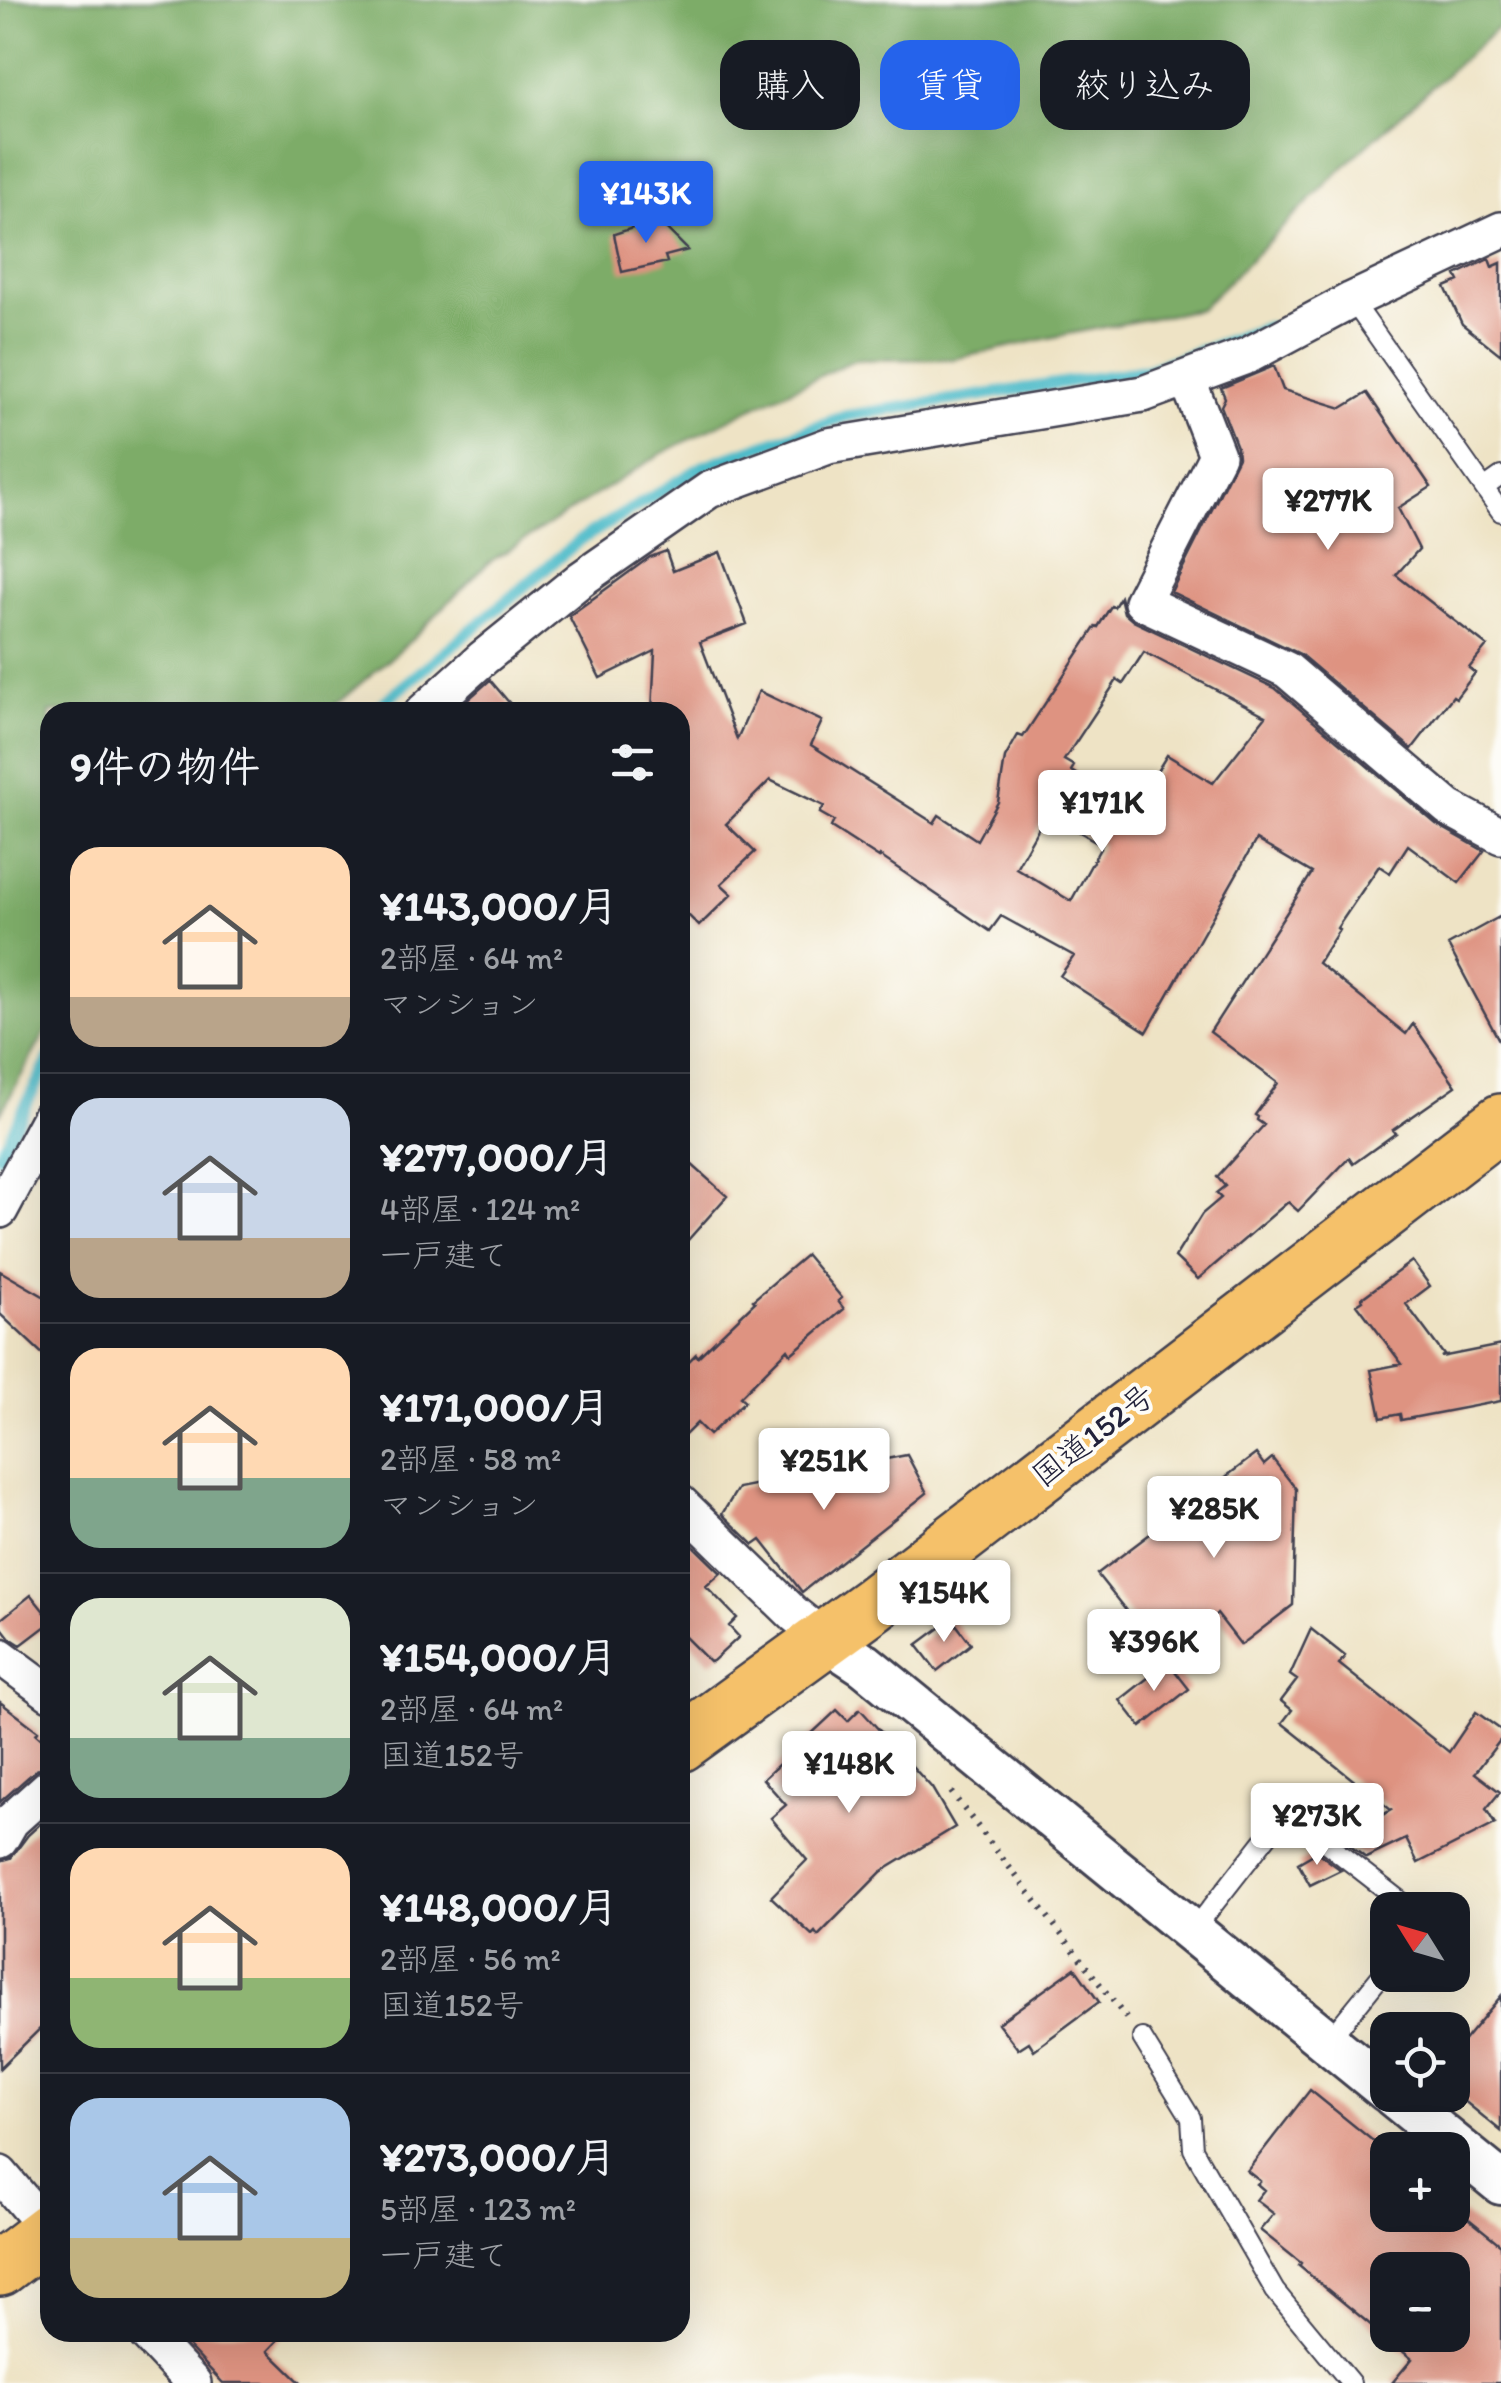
<!DOCTYPE html>
<html lang="ja">
<meta charset="utf-8">
<style>
:root{--surface:#171b24;--page:#242831;--text:#f1f3f6;--muted:#9ea1a6;--line:#363941;--accent:#2563eb}
body{margin:0;font-family:Itim,"Klee One",sans-serif;background:var(--page);color:var(--text);height:100vh;display:flex;flex-direction:column;font-size:38px;white-space:nowrap}
*{box-sizing:border-box;margin:0}
p{font-size:32px;color:var(--muted)}
.icon{flex:none;width:55px;height:55px;fill:none;stroke:currentColor;stroke-width:2;stroke-linecap:round;stroke-linejoin:round}
.map{position:relative;flex:1;overflow:hidden}
.details{position:absolute;left:40px;top:702px;width:650px;height:1640px;display:flex;flex-direction:column;background:var(--surface);border-radius:30px;box-shadow:0 10px 40px #0002}
.details>*{flex:none}
.banner{position:absolute;left:720px;top:40px;width:630px;height:90px;display:flex;gap:20px}
.needle{width:65px;rotate:307deg}
.controls{position:absolute;left:1370px;top:1892px;display:grid;gap:20px}
.controls a{display:grid;place-items:center;width:100px;height:100px;border-radius:20px;background:var(--surface);box-shadow:0 10px 40px #0002;font-size:50px}
.price{position:absolute;translate:-50% -85px;padding:0 22px;border-radius:10px;background:#fff;color:#222;font-size:32px;line-height:65px;filter:drop-shadow(0 2px 5px #0008)}
.price::after{content:'';position:absolute;left:50%;top:60px;width:30px;height:22px;margin-left:-15px;background:inherit;clip-path:polygon(0 0,100% 0,50% 100%)}
.price.current{background:var(--accent);color:#fff}
ul{padding:0;list-style:none}
li{display:flex;align-items:center;gap:30px;height:250px;padding:0 30px}
li+li{border-top:2px solid var(--line)}
li span{display:grid;place-items:center;flex:none;width:280px;height:200px;border-radius:30px;color:#555}
li>.icon{margin-inline-start:auto}
span .icon{width:120px;height:120px;fill:#fffc;stroke-width:1}
li b{font-size:42px}
h2{display:flex;justify-content:space-between;align-items:center;height:120px;padding:0 30px;font-size:42px}
.tag{padding:0 35px;border-radius:30px;background:var(--surface);box-shadow:0 10px 40px #0002;font-size:35px;line-height:90px}
.tag.current{background:var(--accent);color:#fff}
.map>svg:first-child{display:block}
.forest{fill:#7dac67;stroke:#506751;stroke-width:2.5}
.lines{fill:none;stroke-linecap:round;stroke-linejoin:round}
.stream{stroke:#4ebbc9;stroke-width:12}
.building{fill:#de9381;fill-rule:evenodd}
.service-casing{stroke:#413f50;stroke-width:22}
.minor-casing{stroke:#413f50;stroke-width:40}
.tertiary-casing{stroke:#413f50;stroke-width:48}
.trunk-casing{stroke:#413f50;stroke-width:60}
.path{stroke:#413f50;stroke-width:6;stroke-dasharray:2.5 8;stroke-linecap:butt}
.service{stroke:#fff;stroke-width:18}
.minor{stroke:#fff;stroke-width:35}
.tertiary{stroke:#fff;stroke-width:42}
.trunk{stroke:#f5c16b;stroke-width:55}
.labels{text-anchor:middle;dominant-baseline:central;stroke-width:8;stroke-linejoin:round;paint-order:stroke}
.street-label{font-size:32px;fill:#22223b;stroke:#fdfcf7}
</style>
<div class="map">
<svg width="1501" height="2383" viewBox="0 0 1501 2383">
<rect width="100%" height="100%" fill="#fdfcf7"/>
<filter id="ink" filterUnits="userSpaceOnUse"><feTurbulence type="fractalNoise" baseFrequency=".01" numOctaves="2"/><feDisplacementMap in="SourceGraphic" scale="20" xChannelSelector="R" yChannelSelector="G"/><feConvolveMatrix kernelMatrix="1 2 1 2 8 2 1 2 1" color-interpolation-filters="sRGB"/></filter>
<filter id="wash" filterUnits="userSpaceOnUse"><feTurbulence type="fractalNoise" baseFrequency=".0048" numOctaves="4" result="noise"/><feDisplacementMap in="SourceGraphic" scale="40" xChannelSelector="R" yChannelSelector="G"/><feGaussianBlur stdDeviation="2.25" result="paint"/><feColorMatrix in="noise" values="0 0 0 0 0 0 0 0 0 0 0 0 0 0 0 0 0 1.4 0 .05"/><feComposite in="paint" operator="in"/></filter>
<g filter="url(#wash)">
<rect width="100%" height="100%" fill="#eee3c5"/>
<path class="forest" d="M 0,0 L 1501,0 L 1501,25 L 1355,156 L 1200,309 L 1068,334 L 954,359 L 854,360 L 753,407 L 659,455 L 488,563 L 409,642 L 327,712 L 50,712 L 50,1024 L 0,1114 Z"/>
<g class="lines">
<path class="stream" d="M 372,712 L 580,540 L 704,466 L 846,416 L 1146,370 L 1268,327
M 0,1156 L 50,1058"/>
</g>
<g id="blocks">
<path class="building" d="M 648,223 L 649,226 L 661,223 L 688,250 L 665,256 L 667,262 L 622,272 L 614,234 Z
M 1489,259 L 1492,267 L 1501,263 L 1501,355 L 1462,324 L 1445,287 L 1459,281 L 1456,275 Z
M 1274,366 L 1283,390 L 1342,408 L 1367,393 L 1431,487 L 1398,508 L 1419,549 L 1396,575 L 1487,646 L 1469,668 L 1475,673 L 1456,698 L 1453,696 L 1412,749 L 1300,654 L 1171,592 L 1238,457 L 1237,447 L 1221,406 L 1225,398 L 1221,388 Z
M 666,551 L 673,571 L 720,552 L 747,624 L 700,642 L 737,739 L 759,691 L 822,721 L 811,745 L 934,823 L 939,815 L 977,840 L 998,802 L 1005,758 L 1018,735 L 1023,737 L 1096,626 L 1098,627 L 1111,606 L 1114,607 L 1120,597 L 1124,613 L 1133,621 L 1275,688 L 1436,824 L 1484,851 L 1459,883 L 1408,845 L 1390,873 L 1379,866 L 1337,928 L 1339,930 L 1318,963 L 1406,1034 L 1413,1024 L 1456,1086 L 1393,1130 L 1396,1133 L 1353,1164 L 1349,1158 L 1298,1211 L 1288,1202 L 1198,1279 L 1175,1257 L 1202,1214 L 1221,1198 L 1216,1193 L 1225,1186 L 1217,1177 L 1264,1125 L 1257,1120 L 1258,1117 L 1255,1115 L 1278,1083 L 1210,1032 L 1312,873 L 1256,840 L 1147,1032 L 1060,976 L 1074,956 L 1001,916 L 990,931 L 880,856 L 879,858 L 831,827 L 834,821 L 820,813 L 824,806 L 770,780 L 726,824 L 755,852 L 721,884 L 732,894 L 699,926 L 680,907 L 680,712 L 652,712 L 655,651 L 600,678 L 569,616 L 650,557 ZM 1144,652 L 1266,716 L 1213,783 L 1167,755 L 1135,807 L 1071,771 L 1074,766 L 1064,760 L 1117,680 L 1123,684 ZM 1047,813 L 1102,845 L 1071,901 L 1016,868 Z
M 490,680 L 517,712 L 454,712 Z
M 1501,916 L 1501,1044 L 1448,945 Z
M 680,1154 L 727,1196 L 680,1249 Z
M 806,1255 L 842,1298 L 838,1301 L 844,1309 L 791,1354 L 788,1349 L 740,1397 L 745,1401 L 709,1435 L 697,1423 L 680,1440 L 680,1370 L 696,1354 L 698,1357 L 755,1302 L 753,1300 Z
M 1412,1261 L 1430,1286 L 1406,1304 L 1444,1355 L 1441,1357 L 1501,1345 L 1501,1401 L 1401,1420 L 1400,1414 L 1381,1418 L 1371,1370 L 1402,1364 L 1357,1304 L 1363,1300 L 1362,1298 Z
M 0,1271 L 50,1300 L 50,1361 L 0,1314 Z
M 1256,1454 L 1264,1465 L 1272,1458 L 1296,1489 L 1293,1605 L 1241,1645 L 1217,1614 L 1162,1656 L 1097,1574 Z
M 907,1455 L 927,1493 L 802,1592 L 761,1540 L 754,1545 L 722,1514 L 738,1488 Z
M 680,1533 L 721,1573 L 706,1586 L 737,1618 L 729,1626 L 739,1637 L 713,1661 L 710,1662 L 680,1632 Z
M 31,1595 L 50,1619 L 50,1623 L 21,1645 L 10,1638 L 0,1625 L 0,1620 Z
M 952,1619 L 971,1644 L 937,1671 L 917,1645 Z
M 1311,1629 L 1345,1656 L 1339,1664 L 1449,1752 L 1476,1712 L 1501,1730 L 1501,1739 L 1475,1773 L 1500,1792 L 1486,1809 L 1495,1824 L 1418,1863 L 1406,1839 L 1366,1858 L 1341,1839 L 1391,1810 L 1282,1723 L 1292,1710 L 1281,1701 L 1297,1680 L 1290,1675 Z
M 1168,1662 L 1189,1689 L 1141,1727 L 1120,1700 Z
M 0,1702 L 38,1731 L 36,1734 L 50,1746 L 50,1765 L 36,1770 L 0,1802 Z
M 860,1709 L 932,1788 L 955,1827 L 881,1872 L 818,1936 L 815,1932 L 812,1935 L 771,1897 L 807,1860 L 771,1818 L 786,1805 L 763,1779 L 837,1710 L 848,1721 Z
M 50,1815 L 50,2019 L 0,2068 L 0,1861 L 11,1858 L 28,1835 Z
M 1317,1852 L 1341,1870 L 1310,1885 L 1298,1863 Z
M 1075,1968 L 1099,2002 L 1034,2050 L 1029,2042 L 1018,2049 L 998,2023 Z
M 1501,1996 L 1501,2131 L 1452,2091 L 1452,2055 Z
M 1310,2090 L 1388,2153 L 1388,2215 L 1464,2215 L 1501,2245 L 1501,2383 L 1392,2383 L 1412,2359 L 1299,2266 L 1301,2263 L 1260,2230 L 1274,2214 L 1256,2200 L 1264,2190 L 1257,2184 L 1260,2181 L 1247,2171 ZM 1388,2270 L 1452,2270 L 1452,2335 L 1388,2335 Z
M 175,2332 L 286,2332 L 268,2351 L 301,2383 L 223,2383 Z"/>
</g>
</g>
<g filter="url(#ink)">
<use href="#blocks" fill-opacity="0" stroke="#413f50" stroke-width="2.5"/>
<g class="lines">
<defs>
<path id="service" d="M 1352,300 L 1501,512
M 1484,488 L 1501,476
M 1193,1931 L 1286,1812 L 1412,1910
M 1142,2038 L 1191,2118 L 1193,2149 L 1275,2291 L 1351,2383
M 1328,2041 L 1388,1967"/>
<path id="minor" d="M 1187,378 L 1217,455 L 1142,602 L 1287,670 L 1449,808 L 1501,836
M 423,712 L 483,658 L 581,579 L 709,490 L 828,446 L 1143,394 L 1249,355 L 1352,300 L 1501,230
M 0,1210 L 50,1117
M 680,1503 L 794,1614 L 824,1638
M 0,1656 L 50,1693
M 0,1840 L 11,1821 L 50,1786
M 0,2174 L 50,2233
M 145,2332 L 193,2383"/>
<path id="tertiary" d="M 824,1638 L 865,1665 L 1388,2091
M 1393,2095 L 1501,2183"/>
<path id="trunk" d="M 680,1744 L 873,1604 L 1501,1122
M 0,2268 L 50,2230"/>
</defs>
<use href="#service" class="service-casing"/>
<use href="#minor" class="minor-casing"/>
<use href="#tertiary" class="tertiary-casing"/>
<use href="#trunk" class="trunk-casing"/>
<path class="path" d="M 951,1792 L 1127,2019"/>
<use href="#service" class="service"/>
<use href="#minor" class="minor"/>
<use href="#tertiary" class="tertiary"/>
<use href="#trunk" class="trunk"/>
</g>
</g>
<g class="labels">
<g class="street-label">
<text transform="translate(1093 1435) rotate(-38)">国道152号</text>
</g>
</g>
</svg>
<div class="controls">
<a><svg class="needle" viewBox="-14 -14 28 28"><path d="M0-13l5 13h-10z" fill="#e53935"/><path d="M0 13l5-13h-10z" fill="#9ea1a6"/></svg></a>
<a><svg class="icon" aria-label="locate" viewBox="0 0 24 24"><circle cx="12" cy="12" r="6"/><path d="M12 2v4M12 18v4M2 12h4M18 12h4"/></svg></a>
<a>+</a>
<a>−</a>
</div>
<b class="price current" style="left:646px;top:246px">¥143K</b>
<b class="price" style="left:1328px;top:553px">¥277K</b>
<b class="price" style="left:1102px;top:855px">¥171K</b>
<b class="price" style="left:824px;top:1513px">¥251K</b>
<b class="price" style="left:1214px;top:1561px">¥285K</b>
<b class="price" style="left:944px;top:1645px">¥154K</b>
<b class="price" style="left:1154px;top:1694px">¥396K</b>
<b class="price" style="left:849px;top:1816px">¥148K</b>
<b class="price" style="left:1317px;top:1868px">¥273K</b>
<div class="banner">
<a class="tag">購入</a>
<a class="tag current">賃貸</a>
<a class="tag">絞り込み</a>
</div>
<section class="details">
<h2>9件の物件<svg class="icon" aria-label="filters" viewBox="0 0 24 24"><path d="M4 7h16M4 17h16"/><circle cx="9" cy="7" r="2"/><circle cx="15" cy="17" r="2"/></svg></h2>
<ul>
<li><span style="background:linear-gradient(#ffd9b3 75%,#b9a48a 0)"><svg class="icon" aria-label="home" viewBox="0 0 24 24"><path d="M3 11l9-7 9 7M6 9v11h12V9"/></svg></span><div><b>¥143,000/月</b><p>2部屋 · 64 m²</p><p>マンション</p></div></li>
<li><span style="background:linear-gradient(#c9d6e8 70%,#b9a48a 0)"><svg class="icon" aria-label="home" viewBox="0 0 24 24"><path d="M3 11l9-7 9 7M6 9v11h12V9"/></svg></span><div><b>¥277,000/月</b><p>4部屋 · 124 m²</p><p>一戸建て</p></div></li>
<li><span style="background:linear-gradient(#ffd9b3 65%,#7fa58c 0)"><svg class="icon" aria-label="home" viewBox="0 0 24 24"><path d="M3 11l9-7 9 7M6 9v11h12V9"/></svg></span><div><b>¥171,000/月</b><p>2部屋 · 58 m²</p><p>マンション</p></div></li>
<li><span style="background:linear-gradient(#dfe7d0 70%,#7fa58c 0)"><svg class="icon" aria-label="home" viewBox="0 0 24 24"><path d="M3 11l9-7 9 7M6 9v11h12V9"/></svg></span><div><b>¥154,000/月</b><p>2部屋 · 64 m²</p><p>国道152号</p></div></li>
<li><span style="background:linear-gradient(#ffd9b3 65%,#8fb573 0)"><svg class="icon" aria-label="home" viewBox="0 0 24 24"><path d="M3 11l9-7 9 7M6 9v11h12V9"/></svg></span><div><b>¥148,000/月</b><p>2部屋 · 56 m²</p><p>国道152号</p></div></li>
<li><span style="background:linear-gradient(#a9c7e8 70%,#c2b280 0)"><svg class="icon" aria-label="home" viewBox="0 0 24 24"><path d="M3 11l9-7 9 7M6 9v11h12V9"/></svg></span><div><b>¥273,000/月</b><p>5部屋 · 123 m²</p><p>一戸建て</p></div></li>
</ul>
</section>
</div>
